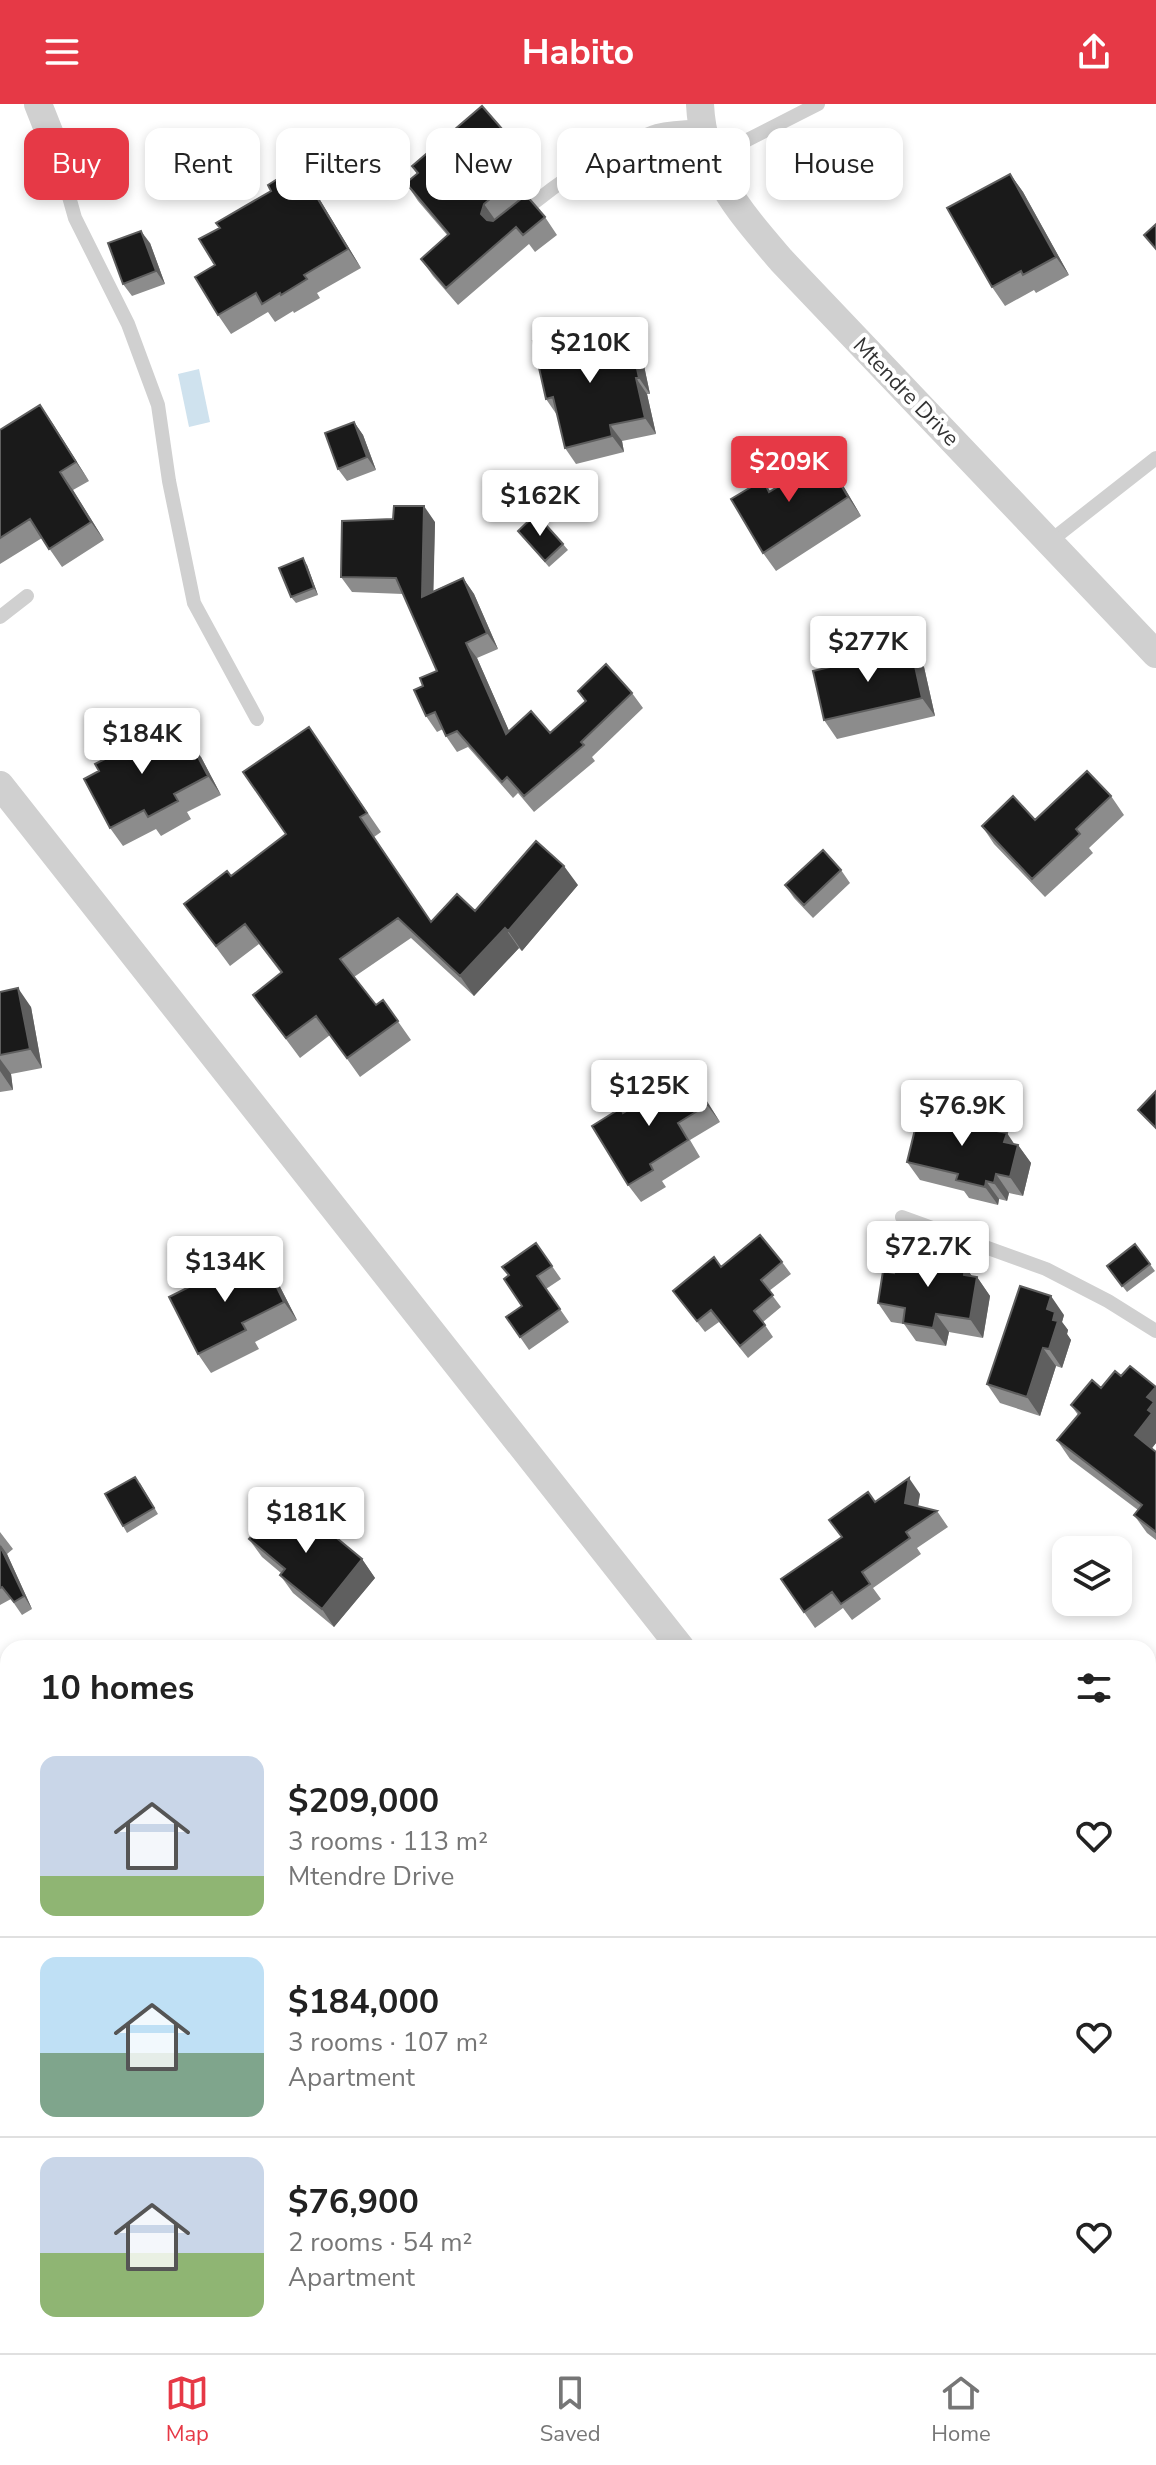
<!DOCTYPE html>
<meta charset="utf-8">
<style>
:root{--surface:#fff;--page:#f2f2f2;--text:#222;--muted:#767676;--line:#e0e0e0;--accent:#e63946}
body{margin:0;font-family:"Nunito Sans",sans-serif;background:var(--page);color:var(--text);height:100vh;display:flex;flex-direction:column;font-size:30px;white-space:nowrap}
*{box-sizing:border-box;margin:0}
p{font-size:26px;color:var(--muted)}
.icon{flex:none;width:44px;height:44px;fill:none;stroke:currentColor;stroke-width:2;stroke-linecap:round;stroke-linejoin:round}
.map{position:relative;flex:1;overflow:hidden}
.details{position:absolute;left:0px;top:1536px;width:1156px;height:714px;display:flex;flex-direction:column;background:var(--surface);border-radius:24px 24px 0 0;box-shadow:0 4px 12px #0003}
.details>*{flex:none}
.hud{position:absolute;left:24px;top:24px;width:1108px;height:72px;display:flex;gap:16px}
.fabs{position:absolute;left:1052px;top:1432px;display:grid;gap:16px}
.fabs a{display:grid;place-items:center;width:80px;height:80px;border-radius:16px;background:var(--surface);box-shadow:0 4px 12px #0003;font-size:40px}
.price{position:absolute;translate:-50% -68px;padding:0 18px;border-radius:8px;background:#fff;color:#222;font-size:26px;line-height:52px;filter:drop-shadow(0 2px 4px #0008)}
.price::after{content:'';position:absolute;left:50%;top:48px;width:24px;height:18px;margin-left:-12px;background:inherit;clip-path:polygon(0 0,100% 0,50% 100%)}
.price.active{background:var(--accent);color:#fff}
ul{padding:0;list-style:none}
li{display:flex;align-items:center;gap:24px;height:200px;padding:0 40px}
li+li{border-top:2px solid var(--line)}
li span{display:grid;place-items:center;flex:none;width:224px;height:160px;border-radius:16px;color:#555}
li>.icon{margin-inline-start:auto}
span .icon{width:96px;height:96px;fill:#fffc;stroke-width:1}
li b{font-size:34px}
h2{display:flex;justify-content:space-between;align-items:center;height:96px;padding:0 40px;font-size:34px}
.tag{padding:0 28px;border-radius:16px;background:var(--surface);box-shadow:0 4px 12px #0003;font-size:28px;line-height:72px}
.tag.active{background:var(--accent);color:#fff}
header{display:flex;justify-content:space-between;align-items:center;height:104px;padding:0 40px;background:var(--accent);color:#fff;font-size:36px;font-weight:700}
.dock{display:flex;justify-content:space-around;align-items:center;height:112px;border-top:2px solid var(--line);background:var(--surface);font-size:22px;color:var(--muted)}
.dock a{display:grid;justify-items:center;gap:4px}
.dock .active{color:var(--accent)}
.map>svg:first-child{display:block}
.water{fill:#cfe2ee}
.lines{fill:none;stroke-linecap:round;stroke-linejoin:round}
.service{stroke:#d0d0d0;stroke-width:14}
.minor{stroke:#d0d0d0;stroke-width:28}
.wall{fill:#8c8c8c}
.shaded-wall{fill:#5f5f5f}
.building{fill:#1a1a1a;stroke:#5f5f5f;stroke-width:2}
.labels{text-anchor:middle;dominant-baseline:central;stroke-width:8;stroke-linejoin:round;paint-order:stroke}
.street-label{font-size:22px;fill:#333;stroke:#fff}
</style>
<header><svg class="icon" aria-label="menu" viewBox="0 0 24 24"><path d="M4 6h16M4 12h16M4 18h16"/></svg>Habito<svg class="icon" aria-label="share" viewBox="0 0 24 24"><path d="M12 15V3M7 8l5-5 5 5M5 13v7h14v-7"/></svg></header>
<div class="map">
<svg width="1156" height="2249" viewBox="0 0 1156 2249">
<rect width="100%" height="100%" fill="#fff"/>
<path class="water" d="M 199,265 L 210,318 L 189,323 L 178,270 Z"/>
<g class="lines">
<path class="service" d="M 55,43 L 75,114 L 128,220 L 158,301 L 169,377 L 194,499 L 257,615
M 710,55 L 818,0
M 518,112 C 558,78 602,47 651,29 C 666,23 685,24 701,22
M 1049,438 L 1156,354
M 0,513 L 27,492
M 902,1113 L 1046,1165 L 1108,1197 L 1156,1227"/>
<path class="minor" d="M 38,0 L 55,43
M 700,0 C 703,67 740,108 781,156 L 1156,550
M 0,681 L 681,1544
M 1148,2032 L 1156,2027
M 0,2111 L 8,2126
M 74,2242 L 78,2249
M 676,2249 L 692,2242"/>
</g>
<path class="wall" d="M 516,41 L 528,59 L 511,73 L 525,92 L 545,113 L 557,131 L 535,148 L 529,140 L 458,201 L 433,172 L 421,155 L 448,132 L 418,97 L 406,79 L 417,70 L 412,62 Z
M 298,62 L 311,81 L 361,164 L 317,189 L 320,194 L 294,209 L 293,207 L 275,218 L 268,208 L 231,230 L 218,211 L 220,124 L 271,87 Z
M 1010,70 L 1023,88 L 1069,171 L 1036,189 L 1034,186 L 1005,202 L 992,183 Z
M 150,139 L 165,180 L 132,192 L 123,180 Z
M 629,227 L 640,243 L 650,290 L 647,290 L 656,330 L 622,337 L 624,348 L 576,360 L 565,344 L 557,311 L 546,295 L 575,240 Z
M 40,301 L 89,377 L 73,386 L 104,436 L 62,463 L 42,434 L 0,460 L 0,326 Z
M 354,318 L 363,331 L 376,366 L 347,377 L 338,365 Z
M 825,354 L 838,373 L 861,412 L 776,467 L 763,449 L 763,376 L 770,387 Z
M 393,415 L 435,418 L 433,487 L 463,474 L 474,490 L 498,545 L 477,554 L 509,627 L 550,629 L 585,598 L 578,587 L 632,589 L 643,604 L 592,653 L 595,657 L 534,708 L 518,689 L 513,694 L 468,643 L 457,648 L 446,632 L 443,625 L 437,628 L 426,612 L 423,582 L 437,567 L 403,490 L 352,488 L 341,473 Z
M 518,427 L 563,440 L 568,446 L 549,463 Z
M 307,461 L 318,491 L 296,499 L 291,493 Z
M 924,563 L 935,612 L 837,635 L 824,616 Z
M 135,614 L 148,633 L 157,650 L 201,653 L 221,691 L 187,708 L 191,715 L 161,732 L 156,725 L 123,742 L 110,724 L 99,667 L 121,647 Z
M 309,623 L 381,728 L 374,733 L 431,818 L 578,781 L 522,847 L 519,844 L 474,892 L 411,834 L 354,873 L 376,901 L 383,896 L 411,936 L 360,973 L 330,931 L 300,954 L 253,891 L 281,869 L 259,840 L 230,862 L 184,800 L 231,772 L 286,730 Z
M 1111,692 L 1124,711 L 1089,744 L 1093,749 L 1045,793 L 994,740 L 982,722 L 1035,716 Z
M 841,766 L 850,779 L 813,814 L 794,794 L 785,781 Z
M 0,888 L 31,903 L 42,964 L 11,970 L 13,986 L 0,988 Z
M 688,969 L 720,1018 L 690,1036 L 700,1053 L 662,1077 L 666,1083 L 641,1098 L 628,1081 L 624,1009 Z
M 998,1028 L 1014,1040 L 1018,1041 L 1031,1059 L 1023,1092 L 1009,1089 L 1007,1097 L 999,1095 L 998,1101 L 969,1094 L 964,1087 L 920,1076 L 907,1058 Z
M 536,1139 L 561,1175 L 546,1185 L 569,1218 L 529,1246 L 506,1213 L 522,1202 L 509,1171 Z
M 1135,1140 L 1155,1167 L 1127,1188 L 1107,1162 Z
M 916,1154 L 957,1155 L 972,1172 L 977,1173 L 990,1192 L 983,1234 L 949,1228 L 946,1242 L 916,1237 L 904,1220 L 891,1218 L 878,1199 L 894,1169 Z
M 782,1158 L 791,1170 L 769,1187 L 781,1203 L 763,1218 L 773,1233 L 748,1254 L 719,1218 L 705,1228 L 673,1187 L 721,1163 Z
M 237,1170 L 276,1175 L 297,1216 L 255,1238 L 259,1245 L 211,1269 L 198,1250 Z
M 1064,1211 L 1062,1218 L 1068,1226 L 1067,1230 L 1071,1236 L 1062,1264 L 1056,1262 L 1040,1312 L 1000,1299 L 987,1280 Z
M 1121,1272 L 1156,1283 L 1156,1339 L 1152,1344 L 1156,1348 L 1156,1436 L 1147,1429 L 1134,1411 L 1138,1406 L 1070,1355 L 1057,1336 L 1078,1311 L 1071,1301 Z
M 140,1379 L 158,1410 L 127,1429 L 123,1422 Z
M 920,1390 L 918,1402 L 937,1407 L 948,1423 L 917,1444 L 921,1450 L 873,1484 L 881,1495 L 852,1516 L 843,1504 L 815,1524 L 781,1475 L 842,1433 L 875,1398 Z
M 0,1428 L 13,1445 L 7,1450 L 32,1505 L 22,1511 L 11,1495 L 0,1501 Z
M 314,1428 L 362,1455 L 375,1474 L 334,1523 L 293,1489 L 280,1471 L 281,1469 L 262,1453 L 249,1435 Z
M 0,1643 L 8,1655 L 8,1658 L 0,1666 Z
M 287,2242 L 354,2242 L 350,2249 L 297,2249 Z"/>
<path class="shaded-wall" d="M 298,62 L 311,81 L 361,164 L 348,145 Z
M 1010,70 L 1023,88 L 1069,171 L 1056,153 Z
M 484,100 L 496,117 L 493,128 L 481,110 Z
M 141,127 L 150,139 L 165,180 L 156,167 Z
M 629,227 L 640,243 L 650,290 L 639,274 Z
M 636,274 L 647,290 L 656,330 L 645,314 Z
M 40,301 L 53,320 L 89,377 L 76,358 Z
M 354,318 L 363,331 L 376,366 L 367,353 Z
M 610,321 L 622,337 L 624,348 L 612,332 Z
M 825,354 L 838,373 L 861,412 L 848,393 Z
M 60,368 L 73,386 L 104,436 L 91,418 Z
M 424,402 L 435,418 L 433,508 L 422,493 Z
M 303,454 L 307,461 L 318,491 L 314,484 Z
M 463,474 L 474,490 L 498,545 L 487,529 Z
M 466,539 L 477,554 L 517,645 L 506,630 Z
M 911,544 L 924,563 L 935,612 L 922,594 Z
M 135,614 L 148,633 L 167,670 L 154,652 Z
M 188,634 L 201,653 L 221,691 L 208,672 Z
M 564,762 L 578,781 L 522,847 L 508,827 Z
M 505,824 L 519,844 L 474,892 L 460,872 Z
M 18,884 L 31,903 L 42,964 L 30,945 Z
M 0,955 L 11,970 L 13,986 L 0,967 Z
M 688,969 L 700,986 L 720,1018 L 707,1001 Z
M 988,1013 L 1001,1032 L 986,1025 Z
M 1007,1029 L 1017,1044 L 1018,1041 L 1031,1059 L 1023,1092 L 1010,1073 L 1004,1038 Z
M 996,1070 L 1009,1089 L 1007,1097 L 994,1079 Z
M 986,1077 L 999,1095 L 998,1101 L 985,1083 Z
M 957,1155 L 965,1165 L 965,1162 L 976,1178 L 977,1173 L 990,1192 L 983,1234 L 970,1215 L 957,1161 Z
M 264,1157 L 276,1175 L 297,1216 L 284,1198 Z
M 1051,1192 L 1064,1211 L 1062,1218 L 1068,1226 L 1067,1230 L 1071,1236 L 1062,1264 L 1049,1245 L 1047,1205 Z
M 936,1210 L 949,1228 L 946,1242 L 933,1224 Z
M 1043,1244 L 1056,1262 L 1040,1312 L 1027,1293 Z
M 1156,1283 L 1156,1339 L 1148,1349 L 1135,1331 L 1148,1306 L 1147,1293 Z
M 909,1374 L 920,1390 L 916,1414 L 905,1399 Z
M 0,1440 L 7,1450 L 32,1505 L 24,1492 Z
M 362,1455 L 375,1474 L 334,1523 L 322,1505 Z
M 337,2242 L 354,2242 L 350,2249 L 333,2249 Z"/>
<path class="building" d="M 482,2 L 516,41 L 498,57 L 513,75 L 484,100 L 481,110 L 487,116 L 493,117 L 526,91 L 545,113 L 523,131 L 516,123 L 446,184 L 421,155 L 449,130 L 406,79 L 418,69 L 412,62 Z
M 298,62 L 348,145 L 304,171 L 307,175 L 281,191 L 280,189 L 262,200 L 256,189 L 218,211 L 195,173 L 215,161 L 199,135 L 220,124 L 216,119 L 271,87 L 268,81 Z
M 1010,70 L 1056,153 L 1023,171 L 1021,167 L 992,183 L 947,104 Z
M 1156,120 L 1156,145 L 1144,131 Z
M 141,127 L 156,167 L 123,180 L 108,139 Z
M 629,227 L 639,274 L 636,274 L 645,314 L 610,321 L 612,332 L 565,344 L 553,293 L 546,295 L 533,237 L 568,229 L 570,241 Z
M 40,301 L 76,358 L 60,368 L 91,418 L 49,445 L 30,415 L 0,434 L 0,326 Z
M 354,318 L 367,353 L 338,365 L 325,329 Z
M 825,354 L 848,393 L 763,449 L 731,395 L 763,376 L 769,388 Z
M 394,402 L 424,402 L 422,493 L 463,474 L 487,529 L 466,539 L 506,630 L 531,607 L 550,629 L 586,597 L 578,587 L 606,560 L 632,589 L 581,638 L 584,641 L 524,692 L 507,673 L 502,678 L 457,627 L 446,632 L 435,608 L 426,612 L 414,586 L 423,582 L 420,574 L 437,567 L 396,474 L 341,473 L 342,417 L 393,415 Z
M 536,410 L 563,440 L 545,457 L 518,427 Z
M 303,454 L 314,484 L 291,493 L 279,464 Z
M 911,544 L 922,594 L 824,616 L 813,567 Z
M 135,614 L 154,652 L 188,634 L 208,672 L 174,690 L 178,697 L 148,713 L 144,706 L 110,724 L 84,675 L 99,667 L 95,660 L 121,647 L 111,627 Z
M 309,623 L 367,709 L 360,713 L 431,818 L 457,790 L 475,807 L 536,737 L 564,762 L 508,827 L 505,824 L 460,872 L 398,814 L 340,855 L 376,901 L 383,896 L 398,917 L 347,954 L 316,912 L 286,934 L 253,891 L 282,868 L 245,820 L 216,842 L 184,800 L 227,767 L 231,772 L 286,730 L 243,668 Z
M 1087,667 L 1111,692 L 1076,725 L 1080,730 L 1032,775 L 982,722 L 1013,692 L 1035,716 Z
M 823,746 L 841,766 L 804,801 L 785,781 Z
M 18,884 L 30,945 L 0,951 L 0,888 Z
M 688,969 L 707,1001 L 678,1019 L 688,1036 L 650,1060 L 653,1066 L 628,1081 L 592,1022 L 621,1004 L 623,1009 Z
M 1156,987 L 1156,1024 L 1138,1006 Z
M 956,1006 L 988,1013 L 986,1025 L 1007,1029 L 1004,1038 L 1018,1041 L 1010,1073 L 996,1070 L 994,1079 L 986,1077 L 985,1083 L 956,1076 L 958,1070 L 907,1058 L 919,1009 L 953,1017 Z
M 760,1131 L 782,1158 L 761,1176 L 773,1191 L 754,1207 L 765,1221 L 740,1242 L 711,1206 L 697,1217 L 673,1187 L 714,1153 L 721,1163 Z
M 536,1139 L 552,1162 L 537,1172 L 560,1205 L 520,1233 L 506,1213 L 522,1202 L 504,1175 L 509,1171 L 502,1163 Z
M 1135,1140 L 1150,1160 L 1122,1182 L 1107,1162 Z
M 917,1148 L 957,1155 L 957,1161 L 965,1162 L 964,1171 L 977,1173 L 970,1215 L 936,1210 L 933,1224 L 903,1219 L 905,1204 L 878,1199 L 883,1167 L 894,1169 L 897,1150 L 916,1154 Z
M 264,1157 L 284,1198 L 242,1219 L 246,1226 L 198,1250 L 169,1193 L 231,1162 L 236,1171 Z
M 1020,1182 L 1051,1192 L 1047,1205 L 1055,1208 L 1053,1216 L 1058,1217 L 1049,1245 L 1043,1244 L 1027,1293 L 987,1280 Z
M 1130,1262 L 1156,1283 L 1147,1293 L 1154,1298 L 1148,1306 L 1152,1309 L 1135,1331 L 1156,1348 L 1156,1428 L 1134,1411 L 1142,1401 L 1057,1336 L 1080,1309 L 1071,1301 L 1092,1276 L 1101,1284 L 1115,1267 L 1121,1272 Z
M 135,1373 L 154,1404 L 123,1422 L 105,1390 Z
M 909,1374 L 905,1399 L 937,1407 L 906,1428 L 910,1434 L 862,1468 L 870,1480 L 841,1500 L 832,1488 L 804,1508 L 781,1475 L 842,1433 L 829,1416 L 868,1388 L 875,1398 Z
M 279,1400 L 314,1428 L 321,1421 L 362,1455 L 322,1505 L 280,1471 L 285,1465 L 249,1435 Z
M 0,1442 L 24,1492 L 14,1498 L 2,1483 L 0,1484 Z
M 1156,1848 L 1156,1897 L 1154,1898 L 1148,1889 L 1148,1854 Z
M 297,2242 L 337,2242 L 333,2249 L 307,2249 Z"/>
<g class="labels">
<g class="street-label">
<text transform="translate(906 288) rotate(46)">Mtendre Drive</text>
</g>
</g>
</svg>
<div class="fabs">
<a><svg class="icon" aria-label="layers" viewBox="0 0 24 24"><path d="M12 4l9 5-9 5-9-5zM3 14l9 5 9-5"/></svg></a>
</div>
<b class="price" style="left:590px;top:281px">$210K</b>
<b class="price active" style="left:789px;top:400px">$209K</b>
<b class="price" style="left:540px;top:434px">$162K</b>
<b class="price" style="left:868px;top:580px">$277K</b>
<b class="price" style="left:142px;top:672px">$184K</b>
<b class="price" style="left:649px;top:1024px">$125K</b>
<b class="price" style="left:962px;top:1044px">$76.9K</b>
<b class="price" style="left:928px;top:1185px">$72.7K</b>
<b class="price" style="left:225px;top:1200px">$134K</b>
<b class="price" style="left:306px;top:1451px">$181K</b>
<div class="hud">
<a class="tag active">Buy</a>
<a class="tag">Rent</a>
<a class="tag">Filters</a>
<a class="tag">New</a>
<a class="tag">Apartment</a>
<a class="tag">House</a>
</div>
<section class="details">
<h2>10 homes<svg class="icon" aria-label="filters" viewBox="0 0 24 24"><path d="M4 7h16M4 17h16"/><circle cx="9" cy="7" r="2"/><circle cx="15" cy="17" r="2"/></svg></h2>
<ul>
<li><span style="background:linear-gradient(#c9d6e8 75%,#8fb573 0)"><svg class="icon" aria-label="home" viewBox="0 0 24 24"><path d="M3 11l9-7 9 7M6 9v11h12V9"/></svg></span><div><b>$209,000</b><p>3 rooms · 113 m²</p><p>Mtendre Drive</p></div><svg class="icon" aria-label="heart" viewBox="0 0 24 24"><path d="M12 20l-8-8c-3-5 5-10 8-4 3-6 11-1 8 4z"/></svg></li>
<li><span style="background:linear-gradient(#bfe0f5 60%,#7fa58c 0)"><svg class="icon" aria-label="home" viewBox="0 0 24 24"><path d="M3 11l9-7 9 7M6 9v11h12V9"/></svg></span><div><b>$184,000</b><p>3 rooms · 107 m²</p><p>Apartment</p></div><svg class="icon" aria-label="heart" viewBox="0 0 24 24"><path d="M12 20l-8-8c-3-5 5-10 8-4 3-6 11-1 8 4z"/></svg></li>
<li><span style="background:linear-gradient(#c9d6e8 60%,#8fb573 0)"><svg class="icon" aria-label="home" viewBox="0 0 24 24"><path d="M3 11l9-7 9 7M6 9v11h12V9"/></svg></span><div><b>$76,900</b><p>2 rooms · 54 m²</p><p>Apartment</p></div><svg class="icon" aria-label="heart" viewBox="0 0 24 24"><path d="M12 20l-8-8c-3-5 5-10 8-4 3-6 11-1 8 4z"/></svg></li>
</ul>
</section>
</div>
<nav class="dock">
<a class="active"><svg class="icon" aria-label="map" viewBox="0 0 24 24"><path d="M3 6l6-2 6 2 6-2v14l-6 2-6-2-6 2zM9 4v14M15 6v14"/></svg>Map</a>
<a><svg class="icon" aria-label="saved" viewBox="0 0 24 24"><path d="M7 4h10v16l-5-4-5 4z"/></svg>Saved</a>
<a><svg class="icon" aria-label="home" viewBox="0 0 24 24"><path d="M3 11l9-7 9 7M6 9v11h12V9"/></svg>Home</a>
</nav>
